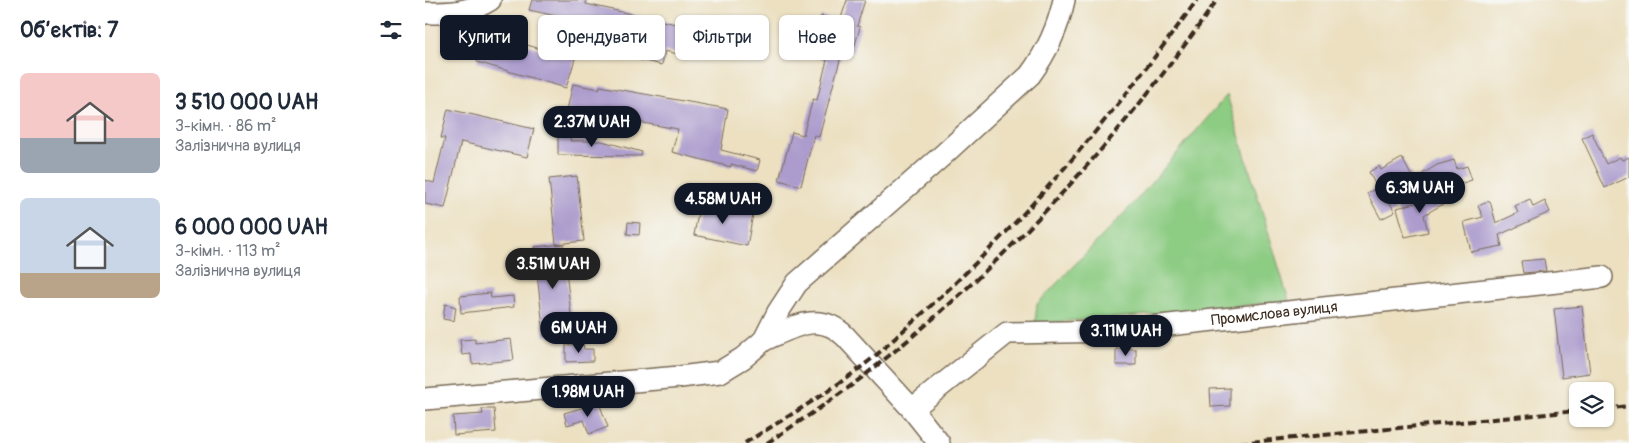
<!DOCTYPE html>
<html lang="uk">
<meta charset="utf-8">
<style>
:root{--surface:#fff;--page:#f6f6f7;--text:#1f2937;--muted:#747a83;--accent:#111827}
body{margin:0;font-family:Pangolin,sans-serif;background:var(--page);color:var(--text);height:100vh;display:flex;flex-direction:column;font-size:19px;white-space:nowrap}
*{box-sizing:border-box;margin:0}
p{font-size:16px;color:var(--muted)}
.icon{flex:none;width:28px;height:28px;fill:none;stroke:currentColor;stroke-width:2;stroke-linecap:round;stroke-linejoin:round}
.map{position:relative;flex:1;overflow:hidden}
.sheet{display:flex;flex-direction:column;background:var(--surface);width:425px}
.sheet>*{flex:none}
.hud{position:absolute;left:15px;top:15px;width:475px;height:45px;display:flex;gap:10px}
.buttons{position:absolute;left:1144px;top:382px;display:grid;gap:10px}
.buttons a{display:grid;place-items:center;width:45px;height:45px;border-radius:8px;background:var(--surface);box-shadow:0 1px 4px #0004;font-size:25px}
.price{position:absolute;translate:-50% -42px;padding:0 11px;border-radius:18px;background:var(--accent);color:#fff;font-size:16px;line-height:32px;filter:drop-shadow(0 1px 2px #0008)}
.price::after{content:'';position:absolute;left:50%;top:30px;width:15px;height:11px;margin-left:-8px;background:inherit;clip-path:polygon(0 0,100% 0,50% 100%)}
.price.current{background:#222;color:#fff}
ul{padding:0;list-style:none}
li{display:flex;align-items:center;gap:15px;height:125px;padding:0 20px}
li span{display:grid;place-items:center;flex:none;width:140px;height:100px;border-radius:8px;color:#555}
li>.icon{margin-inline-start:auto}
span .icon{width:60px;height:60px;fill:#fffc;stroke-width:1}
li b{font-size:21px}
h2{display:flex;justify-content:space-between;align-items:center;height:60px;padding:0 20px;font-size:21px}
.tag{padding:0 18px;border-radius:8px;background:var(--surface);box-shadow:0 1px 4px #0004;font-size:18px;line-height:45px}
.tag.current{background:var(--accent);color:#fff}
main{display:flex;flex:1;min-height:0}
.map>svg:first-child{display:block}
.green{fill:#8dcc83;stroke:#647b50}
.building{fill:#ac9ccd}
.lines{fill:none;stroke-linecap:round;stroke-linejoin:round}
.minor-casing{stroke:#796a57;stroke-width:24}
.minor{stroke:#fff;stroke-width:21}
.rail{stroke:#3b2a1e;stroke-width:4;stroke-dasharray:8 4;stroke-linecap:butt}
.labels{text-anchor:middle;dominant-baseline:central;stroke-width:5;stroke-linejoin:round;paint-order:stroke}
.street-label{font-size:15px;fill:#3b2a1e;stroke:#f6f6f2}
</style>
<main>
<section class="sheet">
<h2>Об’єктів: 7<svg class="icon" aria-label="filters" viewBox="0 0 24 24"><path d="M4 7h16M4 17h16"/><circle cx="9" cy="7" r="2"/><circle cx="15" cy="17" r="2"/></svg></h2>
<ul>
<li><span style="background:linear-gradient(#f6c9c9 65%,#9aa5b1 0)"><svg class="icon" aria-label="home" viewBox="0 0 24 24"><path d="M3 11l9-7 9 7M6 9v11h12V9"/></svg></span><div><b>3 510 000 UAH</b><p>3-кімн. · 86 m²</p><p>Залізнична вулиця</p></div></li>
<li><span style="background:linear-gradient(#c9d6e8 75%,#b9a48a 0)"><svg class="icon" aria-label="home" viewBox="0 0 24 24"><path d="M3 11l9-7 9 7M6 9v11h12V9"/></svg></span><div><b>6 000 000 UAH</b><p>3-кімн. · 113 m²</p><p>Залізнична вулиця</p></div></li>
</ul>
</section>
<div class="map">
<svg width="1204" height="443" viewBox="0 0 1204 443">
<rect width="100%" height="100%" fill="#f6f6f2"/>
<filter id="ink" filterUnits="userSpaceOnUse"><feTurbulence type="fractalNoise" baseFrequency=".02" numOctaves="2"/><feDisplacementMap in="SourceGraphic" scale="10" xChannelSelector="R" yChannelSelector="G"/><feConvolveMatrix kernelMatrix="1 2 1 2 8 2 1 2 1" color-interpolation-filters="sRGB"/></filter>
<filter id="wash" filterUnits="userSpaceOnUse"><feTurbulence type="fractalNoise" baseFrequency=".0096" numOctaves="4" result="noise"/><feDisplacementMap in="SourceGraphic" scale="20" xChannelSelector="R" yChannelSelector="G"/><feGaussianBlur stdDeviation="1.12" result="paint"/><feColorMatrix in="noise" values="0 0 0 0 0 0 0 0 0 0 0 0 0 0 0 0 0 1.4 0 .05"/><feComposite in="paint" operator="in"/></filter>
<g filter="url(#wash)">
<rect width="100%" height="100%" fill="#ece0c1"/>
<path class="green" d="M 802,95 L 864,301 L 689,318 L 610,323 L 612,304 L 709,203 Z"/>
<g id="blocks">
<path class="building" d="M 107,0 L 161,0 L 161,4 L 260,26 L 253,54 L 240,51 L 237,65 L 211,59 L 212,52 L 191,48 L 193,40 L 174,36 L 176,26 L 104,10 Z
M 422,0 L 440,0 L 432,26 L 435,27 L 428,52 L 418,49 L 394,137 L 389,135 L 376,186 L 354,180 L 367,132 L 378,135 L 388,99 L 392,100 L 402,60 L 366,50 L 370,36 L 389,41 L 396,16 L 415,21 Z
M 61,33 L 150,59 L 141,88 L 52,62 Z
M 148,84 L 174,89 L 175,86 L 303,109 L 296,150 L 335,160 L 332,171 L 306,164 L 306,167 L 247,152 L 253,129 L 142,110 Z
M 23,109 L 109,129 L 102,157 L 36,142 L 20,208 L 0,204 L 0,180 L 9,183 L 20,138 L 16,138 Z
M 1167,133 L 1181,164 L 1195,157 L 1197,160 L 1204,157 L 1204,177 L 1180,188 L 1157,138 Z
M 133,135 L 146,137 L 145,141 L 177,141 L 217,152 L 216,156 L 133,155 Z
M 977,158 L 987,177 L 959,192 L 970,212 L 956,219 L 942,193 L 952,188 L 944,172 L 954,166 L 956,170 Z
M 1029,160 L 1032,169 L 1042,166 L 1047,180 L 1004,194 L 994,176 L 1012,165 Z
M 152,176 L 159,241 L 131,244 L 124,179 Z
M 1031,192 L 1032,196 L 999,215 L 1003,232 L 980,237 L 972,208 Z
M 1105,199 L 1108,207 L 1120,201 L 1125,212 L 1074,235 L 1077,246 L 1046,252 L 1039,222 L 1058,217 L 1053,206 L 1065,201 L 1071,223 L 1093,213 L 1090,206 Z
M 275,203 L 328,214 L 322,246 L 269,235 Z
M 203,222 L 215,223 L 214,235 L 202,234 Z
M 138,244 L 148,332 L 119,336 L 109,247 Z
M 1119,259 L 1121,271 L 1098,273 L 1096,261 Z
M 65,293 L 66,298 L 88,296 L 89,307 L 36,313 L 35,296 Z
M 20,304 L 31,307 L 29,321 L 18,319 Z
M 1157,306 L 1165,373 L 1137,377 L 1129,309 Z
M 50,339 L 50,343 L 86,339 L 89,360 L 47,364 L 46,354 L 37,355 L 35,340 Z
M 158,344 L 159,349 L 168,349 L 168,361 L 141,362 L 141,345 Z
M 691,349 L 711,349 L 711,365 L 691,365 Z
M 805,388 L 805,406 L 786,407 L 785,389 Z
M 174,403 L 183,427 L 164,434 L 159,420 L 142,425 L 139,413 Z
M 57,409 L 69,409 L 71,432 L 29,435 L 28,416 L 58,414 Z"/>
</g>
</g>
<g filter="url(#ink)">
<use href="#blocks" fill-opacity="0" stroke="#796a57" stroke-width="1"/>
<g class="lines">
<defs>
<g id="minor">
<path d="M 0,13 C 23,13 45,13 65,0"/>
<path d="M 339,340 C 367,328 394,310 420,336 L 487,409 L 514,443"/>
<path d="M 0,399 L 255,377 L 295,372 L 318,358 L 339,340 L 353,312 L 372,283 L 518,155 L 605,75 C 622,52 633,28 639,0"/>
<path id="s1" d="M 487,409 L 582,333 L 690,331 L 1177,277"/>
</g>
</defs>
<use href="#minor" class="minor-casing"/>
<use href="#minor" class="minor"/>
<path class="rail" d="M 1180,409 L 1204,406
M 320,443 C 362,417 405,392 444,361 C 459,349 474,334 489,321 C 596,226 688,116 772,0
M 342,443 C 378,419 416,395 450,367 C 582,262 696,138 792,0
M 815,443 L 1152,411"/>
</g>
</g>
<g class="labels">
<g class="street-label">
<text stroke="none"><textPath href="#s1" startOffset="390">Промислова вулиця</textPath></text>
</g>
</g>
</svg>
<div class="buttons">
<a><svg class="icon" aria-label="layers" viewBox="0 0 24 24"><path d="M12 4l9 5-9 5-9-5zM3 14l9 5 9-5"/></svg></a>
</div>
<b class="price" style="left:167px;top:148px">2.37M UAH</b>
<b class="price" style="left:995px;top:214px">6.3M UAH</b>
<b class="price" style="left:298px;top:225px">4.58M UAH</b>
<b class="price current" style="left:128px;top:290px">3.51M UAH</b>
<b class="price" style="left:154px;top:354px">6M UAH</b>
<b class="price" style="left:701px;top:357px">3.11M UAH</b>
<b class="price" style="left:163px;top:418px">1.98M UAH</b>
<div class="hud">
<a class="tag current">Купити</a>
<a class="tag">Орендувати</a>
<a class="tag">Фільтри</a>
<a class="tag">Нове</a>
</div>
</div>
</main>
